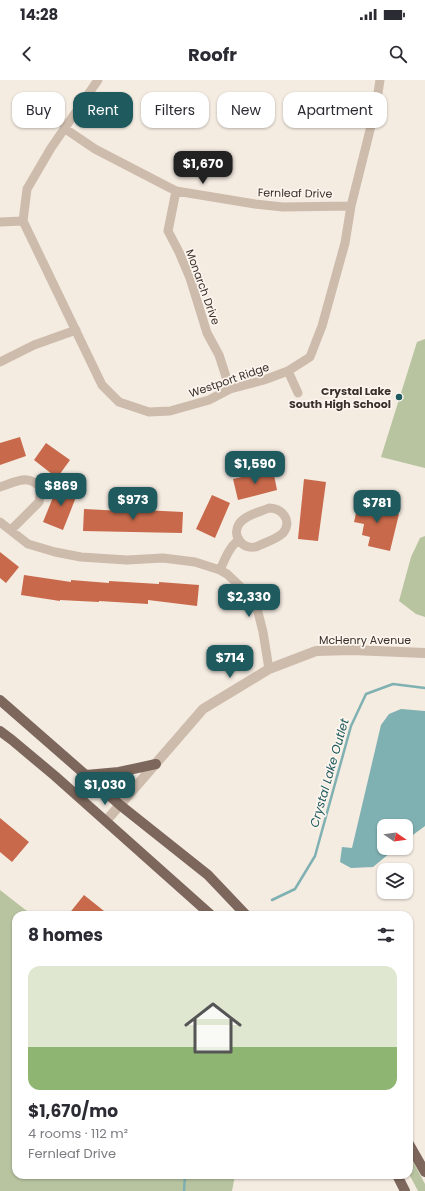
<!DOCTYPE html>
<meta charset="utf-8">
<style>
:root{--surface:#fff;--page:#f2f2f3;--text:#2b2b33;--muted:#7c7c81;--accent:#1f5a5e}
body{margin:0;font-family:Poppins,sans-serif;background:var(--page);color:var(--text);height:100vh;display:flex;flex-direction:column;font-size:15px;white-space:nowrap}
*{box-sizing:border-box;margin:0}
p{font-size:13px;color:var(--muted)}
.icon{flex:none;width:22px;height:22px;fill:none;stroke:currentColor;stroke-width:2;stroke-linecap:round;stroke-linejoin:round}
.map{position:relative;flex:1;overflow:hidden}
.side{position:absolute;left:12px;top:831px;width:401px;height:268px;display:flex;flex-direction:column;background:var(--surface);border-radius:12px;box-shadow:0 1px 3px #0004}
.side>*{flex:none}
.guide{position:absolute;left:12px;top:12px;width:401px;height:36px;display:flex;gap:8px}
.needle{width:26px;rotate:103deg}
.fabs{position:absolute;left:377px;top:739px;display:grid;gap:8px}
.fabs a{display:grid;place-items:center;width:36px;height:36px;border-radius:8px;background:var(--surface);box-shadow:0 1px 3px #0004;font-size:20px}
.price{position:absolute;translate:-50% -34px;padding:0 9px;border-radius:8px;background:var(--accent);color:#fff;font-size:13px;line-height:26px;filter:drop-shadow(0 1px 2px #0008)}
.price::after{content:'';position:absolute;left:50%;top:24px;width:12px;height:9px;margin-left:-6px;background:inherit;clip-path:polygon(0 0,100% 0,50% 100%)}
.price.active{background:#222;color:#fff}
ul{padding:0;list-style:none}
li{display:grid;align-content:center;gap:8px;height:212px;padding:0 16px}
li span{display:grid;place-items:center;height:124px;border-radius:12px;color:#555}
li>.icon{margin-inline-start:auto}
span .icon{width:72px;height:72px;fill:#fffc;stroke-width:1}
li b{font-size:17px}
h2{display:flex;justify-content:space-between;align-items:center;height:48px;padding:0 16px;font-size:17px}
.pill{padding:0 14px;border-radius:12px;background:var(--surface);box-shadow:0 1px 3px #0004;font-size:14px;line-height:36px}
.pill.active{background:var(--accent);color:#fff}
.status{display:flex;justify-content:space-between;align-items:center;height:28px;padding:0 20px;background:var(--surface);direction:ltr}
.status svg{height:11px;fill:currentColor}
header{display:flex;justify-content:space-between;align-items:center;height:52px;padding:0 16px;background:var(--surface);font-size:18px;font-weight:700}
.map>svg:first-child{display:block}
.green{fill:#b8c4a0}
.water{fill:#7fb0b2}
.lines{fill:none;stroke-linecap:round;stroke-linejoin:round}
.stream{stroke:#7fb0b2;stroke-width:2.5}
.building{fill:#c8694b}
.minor{stroke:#cdbbac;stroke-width:9}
.tertiary{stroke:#cdbbac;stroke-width:10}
.primary{stroke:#7d675c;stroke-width:10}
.poi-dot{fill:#1f5a5e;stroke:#fbf5ee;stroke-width:1.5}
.labels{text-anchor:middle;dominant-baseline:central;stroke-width:3.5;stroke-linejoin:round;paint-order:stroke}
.street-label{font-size:11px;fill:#3b302b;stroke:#fbf5ee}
.poi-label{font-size:11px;font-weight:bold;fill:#3b302b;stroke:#fbf5ee;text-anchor:end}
.water-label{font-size:12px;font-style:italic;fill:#1f5a5e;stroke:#fbf5ee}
</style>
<div class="status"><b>14:28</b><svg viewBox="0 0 49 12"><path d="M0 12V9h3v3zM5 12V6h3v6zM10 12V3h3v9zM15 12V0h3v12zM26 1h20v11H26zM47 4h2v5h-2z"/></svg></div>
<header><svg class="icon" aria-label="back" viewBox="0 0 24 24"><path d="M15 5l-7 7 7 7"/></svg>Roofr<svg class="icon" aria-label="search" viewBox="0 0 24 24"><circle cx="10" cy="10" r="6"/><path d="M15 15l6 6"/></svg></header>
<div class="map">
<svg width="425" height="1111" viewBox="0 0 425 1111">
<rect width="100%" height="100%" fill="#f4ebe1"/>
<path class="green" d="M 425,259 L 425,388 L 381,377 L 417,262 Z
M 425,456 L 425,537 L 416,534 L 399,521 L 411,477 L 420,458 Z
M 0,810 L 32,835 L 16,835 L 16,1095 L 235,1095 L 232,1111 L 0,1111 Z
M 409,1074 L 425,1104 L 425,1111 L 418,1111 L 409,1094 Z"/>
<path class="water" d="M 401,629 L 425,631 L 425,746 L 406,760 L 406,746 L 384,746 L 384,768 L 396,768 L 373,787 L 351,788 L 340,782 L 342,767 L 352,768 L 381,645 L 389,634 Z"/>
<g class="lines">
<path class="stream" d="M 272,820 L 295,809 L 315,776 L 351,646 L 366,614 L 393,604 L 425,608
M 184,1111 L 185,1095"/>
</g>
<path class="building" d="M 20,357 L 26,376 L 0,385 L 0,363 Z
M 46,363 L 70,380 L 57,398 L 34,380 Z
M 273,390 L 277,410 L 238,420 L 233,399 Z
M 304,399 L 326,402 L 318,461 L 298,459 Z
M 58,405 L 78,412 L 63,450 L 43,442 Z
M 212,415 L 230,423 L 215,458 L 196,449 Z
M 359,420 L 390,427 L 389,432 L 399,434 L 390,471 L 368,466 L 370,457 L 362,455 L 364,444 L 354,442 Z
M 84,429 L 143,432 L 143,430 L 183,432 L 182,453 L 83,451 Z
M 0,472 L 19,487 L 6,503 L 0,498 Z
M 24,495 L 71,502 L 71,500 L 109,503 L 109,501 L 159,504 L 159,502 L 199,505 L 197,526 L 148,520 L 148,524 L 99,521 L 99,522 L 60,520 L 60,521 L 21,515 Z
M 0,738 L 29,762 L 12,782 L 0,772 Z
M 84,815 L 109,835 L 68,835 Z"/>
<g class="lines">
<path class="minor" d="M 64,48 L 95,69 L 176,111 L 255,124 L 283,127 L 351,126
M 176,111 L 168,151 L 179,172 L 190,198 L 207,253 L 219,275 L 230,309
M 23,141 L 102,305 L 119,322 L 149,332 L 170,331 L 209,320 L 230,309 L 264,300 L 288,291 L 310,277 L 322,246 L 345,163 L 351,126 L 376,26 L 380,0
M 23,141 L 27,109 L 51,68 L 98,0
M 0,142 L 23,141
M 0,282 L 34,265 L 76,250
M 288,291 L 298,313
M 0,407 C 16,402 28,393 41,408 L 39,422 L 11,450
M 269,428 C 282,428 293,441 283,453 C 277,459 266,462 258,466 C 244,472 231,456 239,444 C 245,435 260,432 269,428 Z
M 0,442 L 28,464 L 55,472 L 81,477 L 127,480 L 163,478 L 195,482 L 220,490 L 227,494 L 243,509 L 251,518 L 258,532 L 263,552 L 269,589
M 220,490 C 225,479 229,468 238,460"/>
<path class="tertiary" d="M 106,741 L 203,629 L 269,589 L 316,571 L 352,570 L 425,573"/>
<path class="primary" d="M 0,620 L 120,725 L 208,795 L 246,835
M 0,651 L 12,660 L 55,696 L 211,835
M 86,695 L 119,692 L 156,684
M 409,1064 L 425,1092
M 397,1095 L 405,1111"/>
</g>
<circle class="poi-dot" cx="399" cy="317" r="4"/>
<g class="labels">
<g class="street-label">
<text transform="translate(295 113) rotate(1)">Fernleaf Drive</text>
<text transform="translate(203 207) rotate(70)">Monarch Drive</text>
<text transform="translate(229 300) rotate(-19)">Westport Ridge</text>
<text x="365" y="560">McHenry Avenue</text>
</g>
<g class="poi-label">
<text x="391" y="311">Crystal Lake<tspan x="391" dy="13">South High School</tspan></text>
</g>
<g class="water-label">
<text transform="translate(329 693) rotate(-74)">Crystal Lake Outlet</text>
</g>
</g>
</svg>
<div class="fabs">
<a><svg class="needle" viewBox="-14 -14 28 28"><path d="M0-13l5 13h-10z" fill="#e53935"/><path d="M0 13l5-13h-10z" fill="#7c7c81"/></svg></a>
<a><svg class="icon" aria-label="layers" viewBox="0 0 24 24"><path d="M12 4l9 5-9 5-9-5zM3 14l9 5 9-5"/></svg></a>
</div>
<b class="price active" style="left:203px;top:105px">$1,670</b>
<b class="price" style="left:255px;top:405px">$1,590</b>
<b class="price" style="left:61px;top:427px">$869</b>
<b class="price" style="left:133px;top:441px">$973</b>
<b class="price" style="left:377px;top:444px">$781</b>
<b class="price" style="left:249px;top:538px">$2,330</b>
<b class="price" style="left:230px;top:599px">$714</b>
<b class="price" style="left:105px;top:726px">$1,030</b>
<div class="guide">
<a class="pill">Buy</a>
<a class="pill active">Rent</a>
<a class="pill">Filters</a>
<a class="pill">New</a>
<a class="pill">Apartment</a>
</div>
<section class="side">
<h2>8 homes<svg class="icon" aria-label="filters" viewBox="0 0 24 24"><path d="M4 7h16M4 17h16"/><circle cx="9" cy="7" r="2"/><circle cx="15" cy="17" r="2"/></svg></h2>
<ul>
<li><span style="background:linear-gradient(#dfe7d0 65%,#8fb573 0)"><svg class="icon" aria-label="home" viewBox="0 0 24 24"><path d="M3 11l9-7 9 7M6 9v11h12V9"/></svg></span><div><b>$1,670/mo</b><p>4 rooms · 112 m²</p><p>Fernleaf Drive</p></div></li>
</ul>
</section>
</div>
